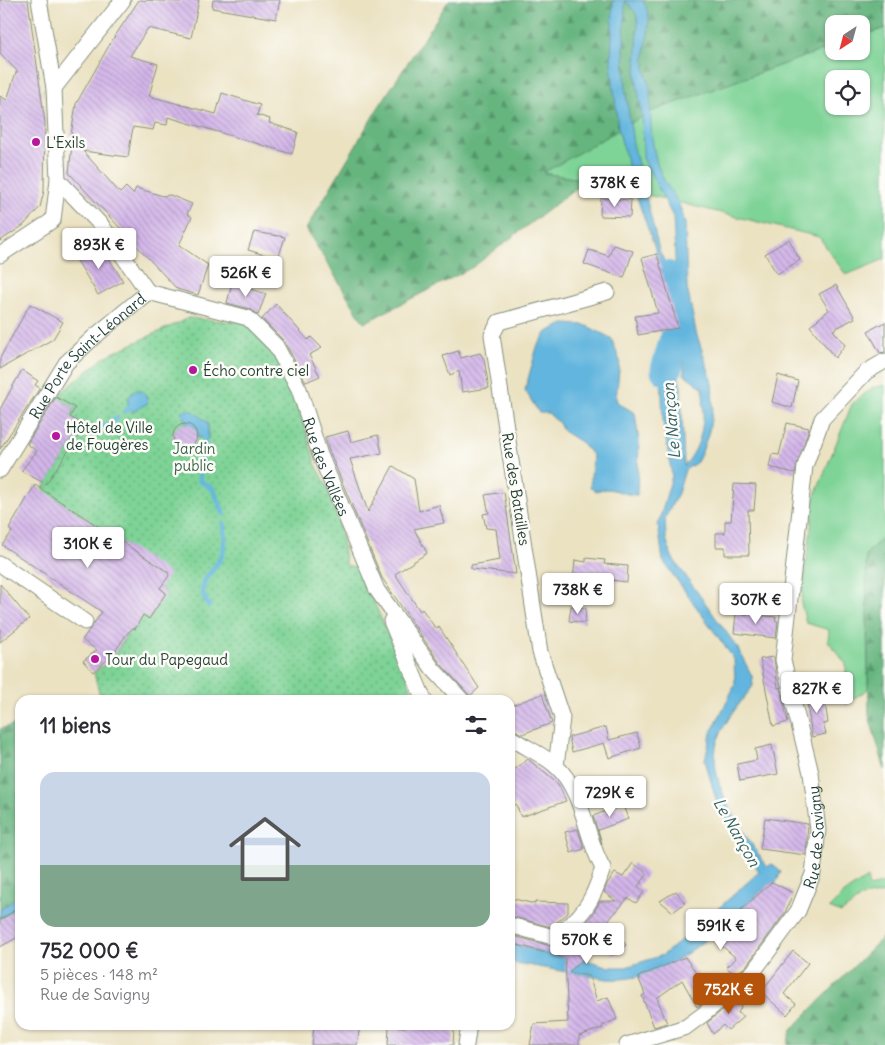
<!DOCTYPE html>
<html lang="fr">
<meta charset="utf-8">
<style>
:root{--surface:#fff;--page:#f2f2f3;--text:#2b2b33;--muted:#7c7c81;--accent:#b45309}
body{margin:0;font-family:Delius,sans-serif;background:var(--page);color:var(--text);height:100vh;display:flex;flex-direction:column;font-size:19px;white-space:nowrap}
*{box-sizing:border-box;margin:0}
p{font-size:16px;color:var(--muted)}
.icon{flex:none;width:28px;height:28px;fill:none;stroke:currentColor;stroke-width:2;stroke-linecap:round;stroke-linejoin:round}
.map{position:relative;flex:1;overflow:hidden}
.side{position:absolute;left:15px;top:695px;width:500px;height:335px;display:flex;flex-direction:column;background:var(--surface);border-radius:15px;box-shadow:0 1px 4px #0004}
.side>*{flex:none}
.needle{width:32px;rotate:216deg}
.buttons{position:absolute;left:825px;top:15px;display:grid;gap:10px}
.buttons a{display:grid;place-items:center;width:45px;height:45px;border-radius:10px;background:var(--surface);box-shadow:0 1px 4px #0004;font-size:25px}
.price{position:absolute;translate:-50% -42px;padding:0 11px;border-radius:5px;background:#fff;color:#222;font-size:16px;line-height:32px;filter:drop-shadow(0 1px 2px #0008)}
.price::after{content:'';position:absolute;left:50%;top:30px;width:15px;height:11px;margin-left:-8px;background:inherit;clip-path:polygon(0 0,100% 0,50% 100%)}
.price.current{background:var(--accent);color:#fff}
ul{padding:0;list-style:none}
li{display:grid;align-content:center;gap:10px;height:265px;padding:0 25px}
li span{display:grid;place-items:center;height:155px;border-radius:15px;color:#555}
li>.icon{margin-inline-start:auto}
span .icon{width:90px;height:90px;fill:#fffc;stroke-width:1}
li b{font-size:21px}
h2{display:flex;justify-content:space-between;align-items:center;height:60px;padding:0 25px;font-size:21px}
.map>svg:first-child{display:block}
.grass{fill:#7ed396;stroke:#4e8865;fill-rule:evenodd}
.forest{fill:url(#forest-firs);stroke:#42795a}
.park{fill:url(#park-dots);stroke:#4e8865}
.water{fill:#62b5de;stroke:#407989}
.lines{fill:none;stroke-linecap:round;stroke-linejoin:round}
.stream{stroke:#62b5de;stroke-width:5}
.river{stroke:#62b5de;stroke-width:31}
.building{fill:url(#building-back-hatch)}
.minor-casing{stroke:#85907b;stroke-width:17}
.minor{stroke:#fff;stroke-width:15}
.poi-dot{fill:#b5179e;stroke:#fdfcf7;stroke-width:2}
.labels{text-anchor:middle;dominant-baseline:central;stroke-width:5;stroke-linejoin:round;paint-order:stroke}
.poi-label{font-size:15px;fill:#1f3d34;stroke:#fdfcf7;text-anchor:start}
.street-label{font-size:15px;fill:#1f3d34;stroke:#fdfcf7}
.park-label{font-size:15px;fill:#37624c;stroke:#fdfcf7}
.water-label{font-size:16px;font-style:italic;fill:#336167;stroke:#fdfcf7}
</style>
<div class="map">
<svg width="885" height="1045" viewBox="0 0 885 1045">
<defs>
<pattern id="forest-firs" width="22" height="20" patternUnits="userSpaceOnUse" patternTransform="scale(1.25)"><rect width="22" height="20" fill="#66b57f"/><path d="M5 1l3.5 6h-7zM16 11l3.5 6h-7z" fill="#539469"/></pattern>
<pattern id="park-dots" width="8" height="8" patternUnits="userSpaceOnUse" patternTransform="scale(1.25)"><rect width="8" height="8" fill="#7ed396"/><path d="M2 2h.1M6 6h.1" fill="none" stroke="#67ac7b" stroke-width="1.8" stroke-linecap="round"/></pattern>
<pattern id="building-back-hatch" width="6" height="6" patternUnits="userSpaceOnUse" patternTransform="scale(1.25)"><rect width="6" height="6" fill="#d4b6ea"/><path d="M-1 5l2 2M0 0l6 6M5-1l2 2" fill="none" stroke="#ab95be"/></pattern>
</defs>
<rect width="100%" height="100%" fill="#fdfcf7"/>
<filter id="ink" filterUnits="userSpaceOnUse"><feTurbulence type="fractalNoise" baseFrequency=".02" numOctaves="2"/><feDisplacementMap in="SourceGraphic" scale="10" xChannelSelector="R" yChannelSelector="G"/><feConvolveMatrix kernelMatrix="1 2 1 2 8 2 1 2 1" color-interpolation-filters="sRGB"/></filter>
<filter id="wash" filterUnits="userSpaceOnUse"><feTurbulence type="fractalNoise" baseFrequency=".0096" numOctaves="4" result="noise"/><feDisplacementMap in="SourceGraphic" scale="20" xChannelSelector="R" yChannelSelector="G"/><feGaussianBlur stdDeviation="1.12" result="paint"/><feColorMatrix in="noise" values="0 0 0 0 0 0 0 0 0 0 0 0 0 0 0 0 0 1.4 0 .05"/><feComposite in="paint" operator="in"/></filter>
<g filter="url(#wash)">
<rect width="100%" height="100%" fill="#ebe2c2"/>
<path class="grass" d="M 885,28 L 885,259 L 846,275 L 819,237 L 587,180 L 542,173 L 650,112 L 834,46 L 834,51 L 861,51 L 861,36 ZM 834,79 L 861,79 L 861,106 L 834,106 Z
M 885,385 L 885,534 L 866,555 L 868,689 L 846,704 L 846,664 L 828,641 L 829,630 L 806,623 L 801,603 L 815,496 L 852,404 L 872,388 Z
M 867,878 L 869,887 L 885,883 L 885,893 L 862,897 L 841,913 L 829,908 L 843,894 Z"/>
<path class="forest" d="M 449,0 L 885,0 L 885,28 L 861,36 L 861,24 L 834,24 L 834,46 L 650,112 L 543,173 L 587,180 L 473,267 L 364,323 L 306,229 L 376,111 Z
M 885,534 L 885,770 L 869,716 L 866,555 Z
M 20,723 L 20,901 L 0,914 L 0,729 Z
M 885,927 L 885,1045 L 787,1045 L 791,1030 L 883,937 Z"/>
<path class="park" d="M 189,318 L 246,323 L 264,340 L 291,382 L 316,465 C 334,495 341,530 346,565 L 359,568 L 417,700 L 101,700 L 94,673 L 112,659 L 130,629 L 135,629 L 141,614 L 150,619 L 153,614 L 145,609 L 163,597 L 166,593 L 57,503 L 59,500 L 56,498 L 55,501 L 44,493 L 46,490 L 43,488 L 85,426 L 70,417 L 75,408 L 56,397 L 106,356 Z"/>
<path class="water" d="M 613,0 L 642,0 C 657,20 642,45 645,67 C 646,76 650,84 650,93 C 651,121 650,150 662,176 C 668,189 678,199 682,212 L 685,224 L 687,287 L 696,332 L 712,381 L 713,408 L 709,431 L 702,452 L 697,462 L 685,470 L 678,493 L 665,518 L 666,538 L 672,557 L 737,647 L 752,676 L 753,686 C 741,702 726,719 719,737 C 702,780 745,833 767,867 L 772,864 L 781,872 L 775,885 L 772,882 L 714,933 L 703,922 L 759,872 L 717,803 L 705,760 L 711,733 L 735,685 L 734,659 L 663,561 L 658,525 L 672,476 L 663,421 L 661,375 L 676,329 L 681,328 L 673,372 L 678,377 L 681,386 L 684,466 C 705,443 704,417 703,388 L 684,374 L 684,327 L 676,277 L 673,217 L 643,158 L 642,117 L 636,76 L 638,22 L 636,13 L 625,0 L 624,51 L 626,94 L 633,144 L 659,250 L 673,280 L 679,317 L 674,318 L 657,254 L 636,195 L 618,128 L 611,63 Z
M 564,324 L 585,325 L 611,338 L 620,361 L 616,399 L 618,403 L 635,413 L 639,442 L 637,495 C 622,495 611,485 596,491 L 590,487 L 593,456 L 582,443 L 563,431 L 559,423 L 548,413 L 539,413 L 525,390 L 537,347 L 547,332 Z
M 140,390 L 145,393 L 148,403 L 133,412 L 128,405 L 128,398 L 134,391 Z
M 192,410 L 208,423 L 208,440 L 198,437 L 195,428 L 187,424 L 181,411 Z
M 20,895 L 20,906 L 0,919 L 0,910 Z
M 700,924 L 710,936 C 681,960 647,982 607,979 L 510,962 L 510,943 L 560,957 L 576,957 L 610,967 L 626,967 L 663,955 Z"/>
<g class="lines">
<path class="stream" d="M 125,411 L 135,405
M 93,434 L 117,418
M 203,434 C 208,447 200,455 199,468 C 199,472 200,477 200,481 L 213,489 L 224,514
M 209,606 C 191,581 216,572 222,555 C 226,544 225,534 224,524"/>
<path class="river" d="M 666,370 L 678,328 L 667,276"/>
</g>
<g id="blocks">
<path class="building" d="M 0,0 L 28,0 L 45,123 L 44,191 L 40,207 L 24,225 L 0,241 L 0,96 L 7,100 L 16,72 L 18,72 L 0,53 Z
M 139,0 L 182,2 L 181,0 L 199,0 L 191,38 L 148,28 L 130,56 L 158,64 L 149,96 L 216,114 L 222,93 L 260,105 L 257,115 L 270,119 L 269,123 L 298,132 L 292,154 L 168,117 L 167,125 L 155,123 L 153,130 L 133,127 L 128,157 L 83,151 L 120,193 L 126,187 L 133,194 L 136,188 L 163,196 L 170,195 L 192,204 L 187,214 L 192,217 L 179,245 L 208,265 L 198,295 L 177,289 L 69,173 L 73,135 L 71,135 L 76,104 L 111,42 Z
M 213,0 L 280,0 L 276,19 L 212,8 Z
M 601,198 L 631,200 L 630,217 L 600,216 Z
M 254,232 L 285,237 L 278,259 L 248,250 Z
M 789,239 L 800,260 L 777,274 L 765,254 Z
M 100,244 L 123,281 L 98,295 L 76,259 Z
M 613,245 L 633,251 L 624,278 L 584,264 L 589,250 L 609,256 Z
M 657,254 L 678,328 L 638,335 L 635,316 L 658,313 L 642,258 Z
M 232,283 L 266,294 L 258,315 L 250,309 L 227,303 Z
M 836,285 L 855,318 L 833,330 L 845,345 L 835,358 L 810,326 L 829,310 L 819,294 Z
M 30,304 L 63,322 L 53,339 L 0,369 L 0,358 Z
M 276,304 L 308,340 L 311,337 L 322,348 L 309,355 L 320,376 L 306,382 L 284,341 L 262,319 Z
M 885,322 L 885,352 L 880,353 L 868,331 Z
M 458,351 L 461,358 L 480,353 L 484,359 L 489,388 L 462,392 L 459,371 L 450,375 L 443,356 Z
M 22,370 L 38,381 L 35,385 L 40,388 L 0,449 L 0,409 Z
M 778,375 L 798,381 L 792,408 L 772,402 Z
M 56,397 L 75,408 L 70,417 L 85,426 L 46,484 L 21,471 L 37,451 L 27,444 Z
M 787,423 L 809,428 L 795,473 L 769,467 L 772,454 L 779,455 Z
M173 436a12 12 0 1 1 24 0a12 12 0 1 1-24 0Z
M 348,431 L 351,442 L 378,435 L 382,453 L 350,459 L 368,512 L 393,466 L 414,479 L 419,511 L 439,505 L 444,523 L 414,529 L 427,553 L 395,574 L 420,611 L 422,609 L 436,629 L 439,627 L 479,688 L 470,696 L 440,663 L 382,578 L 328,448 L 325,437 Z
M 734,484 L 756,485 L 754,510 L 748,510 L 749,555 L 725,555 L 725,547 L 716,547 L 716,533 L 725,533 L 725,521 L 731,521 Z
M 35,485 L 168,572 L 169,576 L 160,588 L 166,593 L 149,619 L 143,615 L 135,629 L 133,628 L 126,635 L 112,656 L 93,672 L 83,661 L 97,650 L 82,640 L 102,612 L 2,545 L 12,532 L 9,529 Z
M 504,492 L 516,574 L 471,569 L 471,565 L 500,560 L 496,529 L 486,528 L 483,514 L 489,513 L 485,495 Z
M 586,558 L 605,560 L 604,564 L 628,566 L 627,582 L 602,579 L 602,583 L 573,580 L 575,560 L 586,562 Z
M 0,584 L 29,619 L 0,642 Z
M 571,606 L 586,608 L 585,623 L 569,621 Z
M 736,613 L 776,617 L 775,620 L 778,621 L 776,638 L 734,633 Z
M 774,657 L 778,688 L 780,687 L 788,722 L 773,726 L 760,659 Z
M 542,694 L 552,723 L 522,734 L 510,728 L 510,706 Z
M 824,695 L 828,723 L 823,724 L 826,734 L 812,737 L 806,696 Z
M 606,727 L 609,740 L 637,733 L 641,748 L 609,758 L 604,743 L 572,752 L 569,737 Z
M 772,745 L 778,774 L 740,781 L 737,764 L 757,760 L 755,749 Z
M 528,759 L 558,784 L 566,801 L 521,817 L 516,804 L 510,807 L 510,773 Z
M 623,805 L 628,819 L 598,830 L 602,844 L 593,816 Z
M 765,818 L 808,824 L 806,855 L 760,849 Z
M 578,829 L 584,849 L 571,853 L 565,832 Z
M 633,863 L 648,874 L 638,886 L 644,892 L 636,903 L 628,898 L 608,921 L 626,945 L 613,955 L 602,942 L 569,972 L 589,976 L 597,1001 L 608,997 L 617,1019 L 602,1026 L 603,1028 L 579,1036 L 579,1045 L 530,1045 L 534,1024 L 568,1022 L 565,958 L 510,943 L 510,935 L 551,946 L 558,945 L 569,938 L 569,941 L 593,914 L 600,901 L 616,901 L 604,892 L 607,884 L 615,873 L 623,877 Z
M 772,882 L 793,893 L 785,913 L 746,966 L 697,1007 L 682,980 L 657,998 L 667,1023 L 654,1027 L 642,996 L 645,994 L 638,977 L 685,957 L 709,991 L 732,972 L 726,967 L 736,958 L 715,940 L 735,923 L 731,919 Z
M 676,891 L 685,903 L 673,912 L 660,901 Z
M 510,898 L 535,904 L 535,902 L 568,903 L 568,913 L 551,927 L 510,916 Z
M 20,907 L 20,936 L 0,947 L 0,920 Z
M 793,951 L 808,963 L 784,994 L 796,1004 L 787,1015 L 761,992 Z
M 751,986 L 738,1013 L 744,1016 L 728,1030 L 723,1025 L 713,1034 L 707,1023 Z
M 314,1025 L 360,1025 L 357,1045 L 312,1045 Z
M 405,1025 L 441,1025 L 454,1028 L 453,1045 L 388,1045 L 389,1026 L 405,1027 Z"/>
</g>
</g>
<g filter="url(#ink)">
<use href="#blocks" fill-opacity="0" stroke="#85907b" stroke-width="1"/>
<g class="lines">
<defs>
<g id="minor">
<path d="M 54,88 L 123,0"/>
<path d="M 58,180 L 102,226 L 148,292"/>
<path d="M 0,255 L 53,220 L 58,180 L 54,88 L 39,0"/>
<path id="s1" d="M 148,292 L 248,318 L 276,346 L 299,389 L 320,455 L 377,590 L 433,669 L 462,700"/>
<path id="s2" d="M 0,470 L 66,363 L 94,337 L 148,292"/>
<path d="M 0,564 L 85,622"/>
<path d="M 391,621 L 424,700"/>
<path d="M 510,737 C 524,747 544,755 556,766 C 584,792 585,837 603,868 C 593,901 583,918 553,937 L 510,925"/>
<path d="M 556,766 L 562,718 L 540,652 L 492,335 L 499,322 L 607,292"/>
<path d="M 466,1045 L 469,1025"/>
<path id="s3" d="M 627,1045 L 686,1027 L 705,1013 L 753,972 L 798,911 L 813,874 L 818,830 L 811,773 L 783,660 L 805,466 L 822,419 L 866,372 L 885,361"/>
</g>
</defs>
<use href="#minor" class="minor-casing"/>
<use href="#minor" class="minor"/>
</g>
</g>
<g class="poi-dot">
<circle cx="36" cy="142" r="5"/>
<circle cx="193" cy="370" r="5"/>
<circle cx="56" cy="436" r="5"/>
<circle cx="95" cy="659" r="5"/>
</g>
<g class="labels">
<g class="poi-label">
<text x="46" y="142">L'Exils</text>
<text x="203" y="370">Écho contre ciel</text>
<text x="66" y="427">Hôtel de Ville<tspan x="66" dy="17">de Fougères</tspan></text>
<text x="105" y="659">Tour du Papegaud</text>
</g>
<g class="street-label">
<text stroke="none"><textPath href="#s2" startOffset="145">Rue Porte Saint-Léonard</textPath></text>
<text stroke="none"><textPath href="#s1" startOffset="274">Rue des Vallées</textPath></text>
<text transform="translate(516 489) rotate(81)">Rue des Batailles</text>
<text stroke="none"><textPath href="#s3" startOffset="301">Rue de Savigny</textPath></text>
</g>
<g class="park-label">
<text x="194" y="448">Jardin<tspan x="194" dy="17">public</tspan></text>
</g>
<g class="water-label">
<text transform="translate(671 421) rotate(-95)">Le Nançon</text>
<text transform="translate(737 832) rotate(60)">Le Nançon</text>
</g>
</g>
</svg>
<div class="buttons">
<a><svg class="needle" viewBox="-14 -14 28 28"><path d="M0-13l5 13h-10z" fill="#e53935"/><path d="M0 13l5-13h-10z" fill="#7c7c81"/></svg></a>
<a><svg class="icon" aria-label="locate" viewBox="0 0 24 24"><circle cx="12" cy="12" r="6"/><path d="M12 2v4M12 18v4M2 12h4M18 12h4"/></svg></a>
</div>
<b class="price" style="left:615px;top:208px">378K €</b>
<b class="price" style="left:99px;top:270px">893K €</b>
<b class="price" style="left:246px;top:298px">526K €</b>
<b class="price" style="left:88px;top:569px">310K €</b>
<b class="price" style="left:578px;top:615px">738K €</b>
<b class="price" style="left:756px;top:625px">307K €</b>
<b class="price" style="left:817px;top:714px">827K €</b>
<b class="price" style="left:610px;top:818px">729K €</b>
<b class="price" style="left:721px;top:951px">591K €</b>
<b class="price" style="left:587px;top:965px">570K €</b>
<b class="price current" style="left:729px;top:1015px">752K €</b>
<section class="side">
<h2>11 biens<svg class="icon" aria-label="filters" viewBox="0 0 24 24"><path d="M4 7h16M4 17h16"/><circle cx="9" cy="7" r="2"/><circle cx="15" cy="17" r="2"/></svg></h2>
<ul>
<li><span style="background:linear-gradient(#c9d6e8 60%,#7fa58c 0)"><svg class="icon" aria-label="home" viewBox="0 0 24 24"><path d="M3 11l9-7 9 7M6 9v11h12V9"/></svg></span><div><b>752 000 €</b><p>5 pièces · 148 m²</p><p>Rue de Savigny</p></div></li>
</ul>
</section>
</div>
